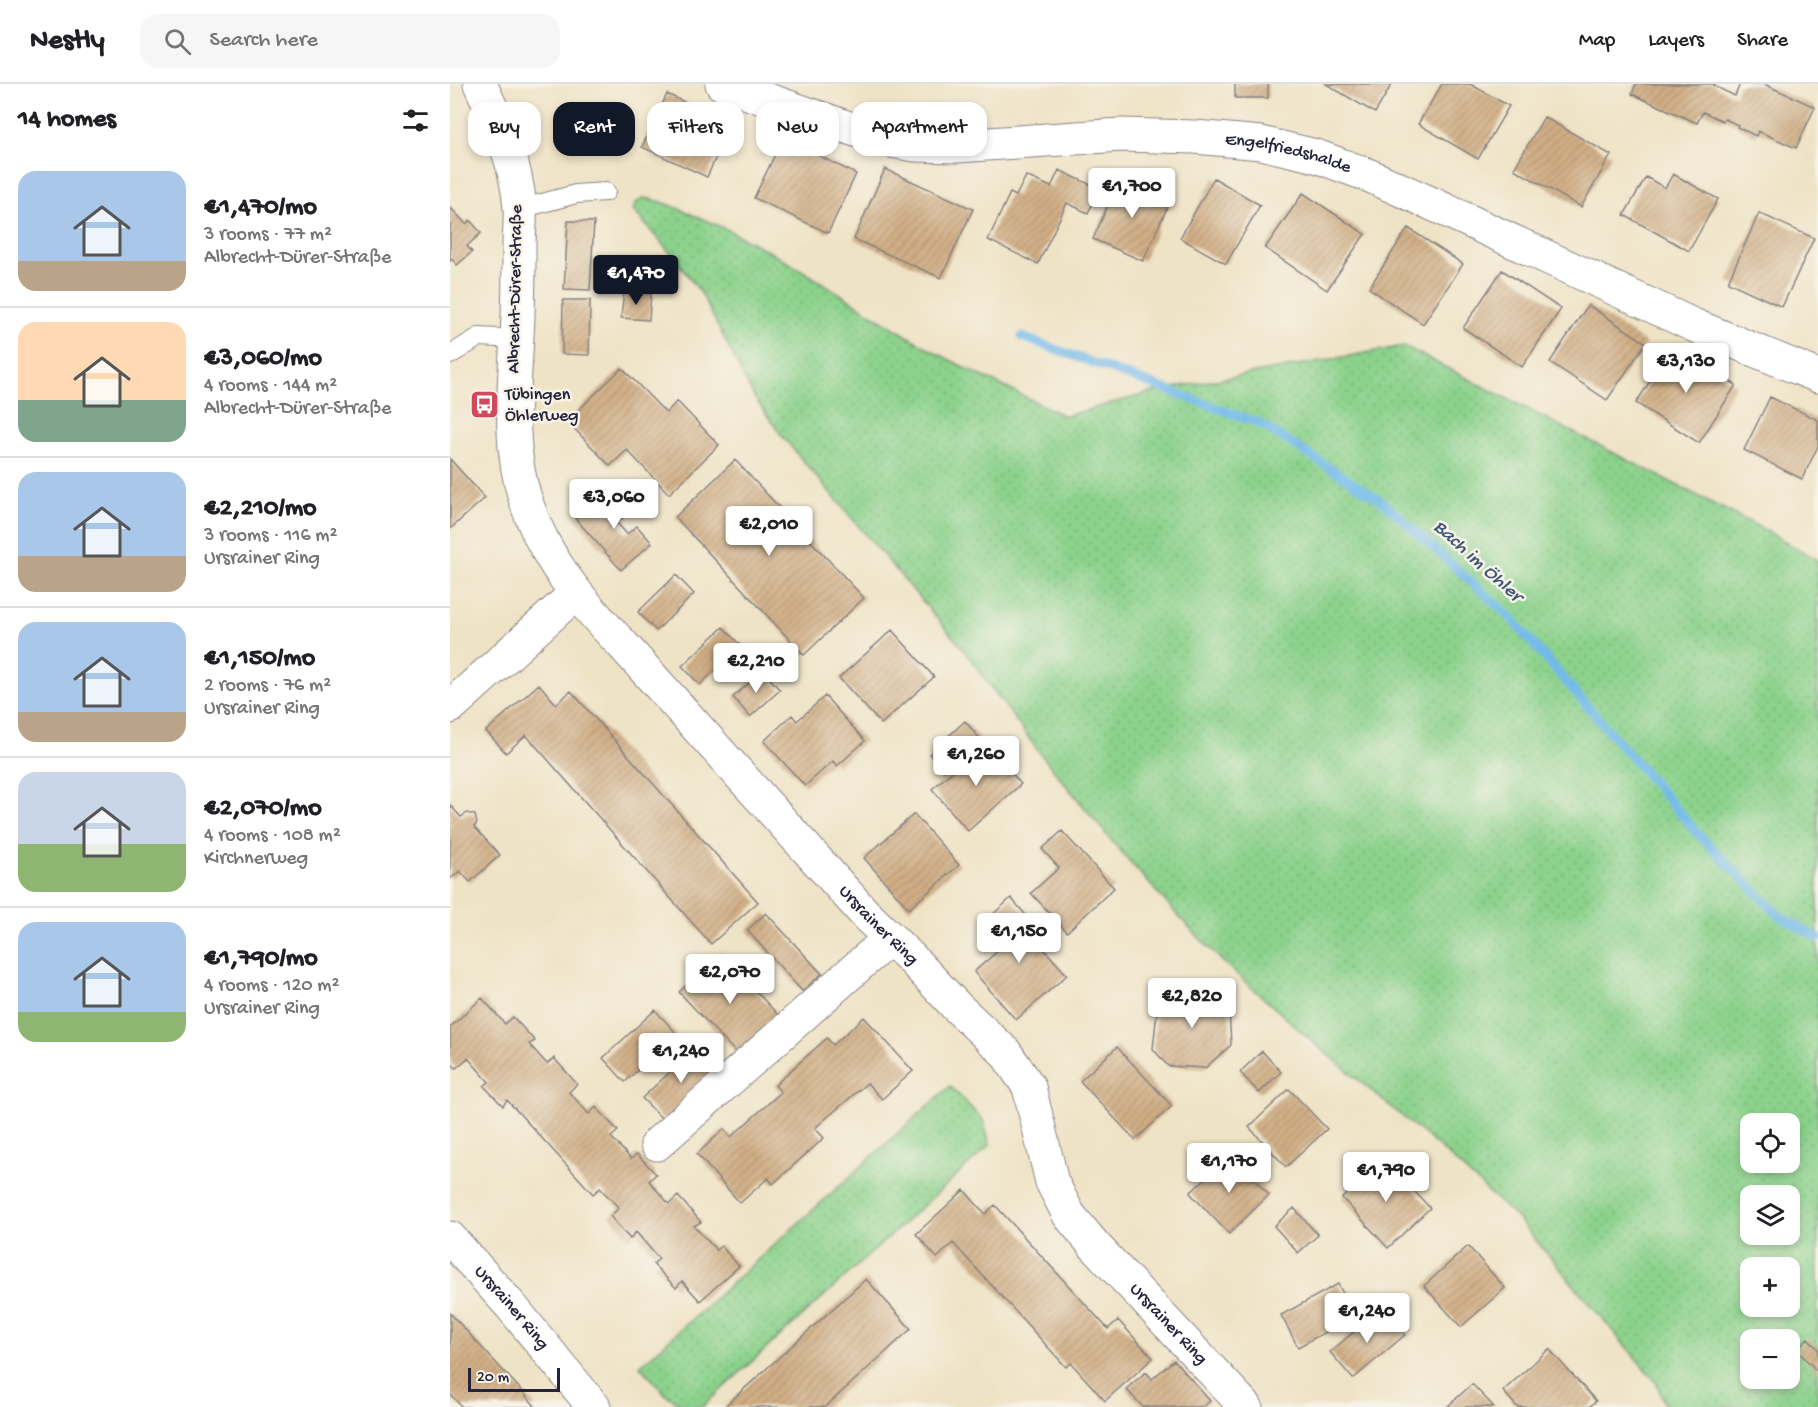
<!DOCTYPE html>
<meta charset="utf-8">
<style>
:root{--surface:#fff;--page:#f6f6f6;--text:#202124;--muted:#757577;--line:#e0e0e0;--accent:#111827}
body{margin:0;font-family:"Gochi Hand",sans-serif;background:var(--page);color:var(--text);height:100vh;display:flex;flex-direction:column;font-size:22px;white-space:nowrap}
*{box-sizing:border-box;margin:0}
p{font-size:20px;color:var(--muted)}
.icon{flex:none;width:33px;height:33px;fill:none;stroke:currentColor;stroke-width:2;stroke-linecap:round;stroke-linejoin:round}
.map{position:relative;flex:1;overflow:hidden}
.panel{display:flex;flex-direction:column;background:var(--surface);width:450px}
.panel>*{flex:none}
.banner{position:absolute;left:18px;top:18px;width:570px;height:54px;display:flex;gap:12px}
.fabs{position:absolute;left:1290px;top:1029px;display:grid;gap:12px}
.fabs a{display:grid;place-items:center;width:60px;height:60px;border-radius:12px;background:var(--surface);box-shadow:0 3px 9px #0003;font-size:30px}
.scale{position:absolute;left:18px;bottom:15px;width:92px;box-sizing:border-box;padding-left:6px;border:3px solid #22223b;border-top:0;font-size:16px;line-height:21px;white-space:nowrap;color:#22223b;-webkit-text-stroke:4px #f7f3e8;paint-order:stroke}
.price{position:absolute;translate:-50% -51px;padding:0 14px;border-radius:6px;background:#fff;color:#222;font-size:20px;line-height:39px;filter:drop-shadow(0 2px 3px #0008)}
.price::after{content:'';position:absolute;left:50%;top:36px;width:18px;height:14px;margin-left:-9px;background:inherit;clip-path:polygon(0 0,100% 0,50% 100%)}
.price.on{background:var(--accent);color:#fff}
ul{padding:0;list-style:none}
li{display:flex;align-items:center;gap:18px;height:150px;padding:0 18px}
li+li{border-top:2px solid var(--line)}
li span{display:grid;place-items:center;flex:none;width:168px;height:120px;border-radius:18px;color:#555}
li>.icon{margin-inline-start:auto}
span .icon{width:72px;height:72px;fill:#fffc;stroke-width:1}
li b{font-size:26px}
h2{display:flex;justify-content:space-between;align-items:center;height:72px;padding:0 18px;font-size:26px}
.chip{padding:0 21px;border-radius:18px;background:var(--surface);box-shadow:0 3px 9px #0003;font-size:21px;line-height:54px}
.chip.on{background:var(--accent);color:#fff}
header{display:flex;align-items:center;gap:36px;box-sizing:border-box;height:84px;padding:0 30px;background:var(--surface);border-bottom:2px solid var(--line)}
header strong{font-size:28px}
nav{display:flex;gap:33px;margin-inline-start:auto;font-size:21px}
.search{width:420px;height:54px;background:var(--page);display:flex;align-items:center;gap:15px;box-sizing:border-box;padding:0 21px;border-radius:18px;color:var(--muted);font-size:22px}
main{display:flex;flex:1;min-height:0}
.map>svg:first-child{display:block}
.green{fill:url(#green-dots);stroke:#577a64;stroke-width:1.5;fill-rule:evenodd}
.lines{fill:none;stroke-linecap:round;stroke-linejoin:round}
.stream{stroke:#72baea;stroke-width:9}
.building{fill:url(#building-hatch)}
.service-casing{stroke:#888280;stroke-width:20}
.minor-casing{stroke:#888280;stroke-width:35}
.service{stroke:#fff;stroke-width:18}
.minor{stroke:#fff;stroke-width:33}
.labels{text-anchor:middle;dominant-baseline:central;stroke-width:5;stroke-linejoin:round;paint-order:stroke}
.street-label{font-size:18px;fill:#22223b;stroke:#f7f3e8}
.poi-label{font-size:18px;fill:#22223b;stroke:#f7f3e8;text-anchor:start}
.water-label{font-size:20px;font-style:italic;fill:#3e5778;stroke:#f7f3e8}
</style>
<header>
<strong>Nestly</strong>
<div class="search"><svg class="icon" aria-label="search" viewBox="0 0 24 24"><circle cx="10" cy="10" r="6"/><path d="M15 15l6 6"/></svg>Search here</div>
<nav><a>Map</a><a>Layers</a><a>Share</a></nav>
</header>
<main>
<section class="panel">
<h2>14 homes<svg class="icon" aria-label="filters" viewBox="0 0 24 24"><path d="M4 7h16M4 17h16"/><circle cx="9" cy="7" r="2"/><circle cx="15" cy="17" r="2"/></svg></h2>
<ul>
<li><span style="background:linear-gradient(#a9c7e8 75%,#b9a48a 0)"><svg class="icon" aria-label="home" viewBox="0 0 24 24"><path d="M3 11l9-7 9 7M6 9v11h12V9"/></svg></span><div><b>€1,470/mo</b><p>3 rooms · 77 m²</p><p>Albrecht-Dürer-Straße</p></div></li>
<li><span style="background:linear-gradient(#ffd9b3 65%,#7fa58c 0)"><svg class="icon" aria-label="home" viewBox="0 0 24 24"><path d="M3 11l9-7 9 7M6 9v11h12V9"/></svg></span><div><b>€3,060/mo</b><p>4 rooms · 144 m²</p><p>Albrecht-Dürer-Straße</p></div></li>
<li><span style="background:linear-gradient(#a9c7e8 70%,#b9a48a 0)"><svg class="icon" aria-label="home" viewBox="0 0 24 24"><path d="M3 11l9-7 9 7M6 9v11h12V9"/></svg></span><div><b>€2,210/mo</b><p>3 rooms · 116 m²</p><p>Ursrainer Ring</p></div></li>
<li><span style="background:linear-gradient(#a9c7e8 75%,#b9a48a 0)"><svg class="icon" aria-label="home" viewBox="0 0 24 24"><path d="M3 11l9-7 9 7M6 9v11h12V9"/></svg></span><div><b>€1,150/mo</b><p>2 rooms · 76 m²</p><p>Ursrainer Ring</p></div></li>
<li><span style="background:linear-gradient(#c9d6e8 60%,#8fb573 0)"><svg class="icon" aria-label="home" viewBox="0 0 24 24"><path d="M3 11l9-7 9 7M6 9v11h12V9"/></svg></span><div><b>€2,070/mo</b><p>4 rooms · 108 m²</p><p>Kirchnerweg</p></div></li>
<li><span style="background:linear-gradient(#a9c7e8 75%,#8fb573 0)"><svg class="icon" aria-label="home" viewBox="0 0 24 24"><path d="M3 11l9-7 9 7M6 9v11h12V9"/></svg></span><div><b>€1,790/mo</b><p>4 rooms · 120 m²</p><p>Ursrainer Ring</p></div></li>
</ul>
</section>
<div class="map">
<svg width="1368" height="1323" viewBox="0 0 1368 1323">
<defs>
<pattern id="green-dots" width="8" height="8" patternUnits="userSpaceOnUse" patternTransform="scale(1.5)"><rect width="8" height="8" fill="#8cd28c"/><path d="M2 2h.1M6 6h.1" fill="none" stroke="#78b47a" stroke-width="1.8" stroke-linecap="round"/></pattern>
<pattern id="building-hatch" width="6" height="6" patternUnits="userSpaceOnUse" patternTransform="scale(1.5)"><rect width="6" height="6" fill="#d0ae85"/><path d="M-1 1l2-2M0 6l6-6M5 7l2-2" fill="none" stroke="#b29574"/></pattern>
</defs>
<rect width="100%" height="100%" fill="#f7f3e8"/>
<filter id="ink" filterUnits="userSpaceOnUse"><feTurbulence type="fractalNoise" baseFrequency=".0167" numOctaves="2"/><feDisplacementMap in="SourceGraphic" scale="12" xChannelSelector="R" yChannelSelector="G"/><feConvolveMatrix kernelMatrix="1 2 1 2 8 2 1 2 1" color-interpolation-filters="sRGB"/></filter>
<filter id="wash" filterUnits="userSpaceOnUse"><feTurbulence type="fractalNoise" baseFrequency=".008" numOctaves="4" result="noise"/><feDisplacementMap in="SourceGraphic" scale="24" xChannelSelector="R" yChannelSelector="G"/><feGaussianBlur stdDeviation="1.35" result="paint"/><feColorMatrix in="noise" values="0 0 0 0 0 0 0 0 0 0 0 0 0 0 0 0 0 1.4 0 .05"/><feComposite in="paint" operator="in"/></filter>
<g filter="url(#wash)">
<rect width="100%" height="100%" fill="#efe3c6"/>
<path class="green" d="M 193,114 C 210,116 225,123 241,130 C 320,161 391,212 464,256 C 512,285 565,307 615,332 L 710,306 L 954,262 L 1315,446 L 1368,476 L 1368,1323 L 1216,1323 L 1206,1298 L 1067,1134 L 989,1063 L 864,959 L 774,879 L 730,834 L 666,762 L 589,668 L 513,565 L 332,352 L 304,313 L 251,209 L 222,171 L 183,126 L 186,119 ZM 1300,1040 L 1340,1040 L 1340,1078 L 1300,1078 ZM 1300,1112 L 1340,1112 L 1340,1150 L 1300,1150 ZM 1300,1184 L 1340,1184 L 1340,1222 L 1300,1222 ZM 1300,1256 L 1340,1256 L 1340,1294 L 1300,1294 Z
M 500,1002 L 533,1036 L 540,1061 L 252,1323 L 236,1323 L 216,1311 L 190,1282 Z"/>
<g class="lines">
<path class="stream" d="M 572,253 L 811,340 L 933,418 L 1060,533 L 1248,750 L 1330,832 L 1368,854"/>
</g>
<g id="blocks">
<path class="building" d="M 785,0 L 818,0 L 818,14 L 785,14 Z
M 876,0 L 942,0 L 925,29 Z
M 992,0 L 1020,0 L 1059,22 L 1028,75 L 968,40 Z
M 1186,0 L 1265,0 L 1264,2 L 1285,12 L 1290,0 L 1314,0 L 1365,23 L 1346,64 L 1308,47 L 1306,52 L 1287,43 L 1288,41 L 1275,35 L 1273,37 L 1253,28 L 1247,39 L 1182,10 Z
M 217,10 L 281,40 L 257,93 L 192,63 Z
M 1094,33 L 1161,71 L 1131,123 L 1064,85 Z
M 333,54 L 406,90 L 378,149 L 304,114 Z
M 435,85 L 523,125 L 491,194 L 404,155 Z
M 609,86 L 650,105 L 638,129 L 617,119 L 588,180 L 538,156 L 560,109 L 566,112 L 576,92 L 601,103 Z
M 1223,90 L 1268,115 L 1239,167 L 1174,131 L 1196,93 L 1215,104 Z
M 671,92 L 721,115 L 693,177 L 643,155 Z
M 764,94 L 810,121 L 776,180 L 730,154 Z
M 853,109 L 915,150 L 877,206 L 815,164 Z
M 0,123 L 16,140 L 20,136 L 31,149 L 17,162 L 22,168 L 7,181 L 2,175 L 0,177 Z
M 1309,129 L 1364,154 L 1332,223 L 1278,198 Z
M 118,137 L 144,138 L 140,206 L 114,205 Z
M 958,144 L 1013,180 L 973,240 L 919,204 Z
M 1052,186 L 1111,225 L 1072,283 L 1013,244 Z
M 174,207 L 201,210 L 199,236 L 171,234 Z
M 113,216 L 140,216 L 139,271 L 112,270 Z
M 1138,221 L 1196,259 L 1157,316 L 1100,278 Z
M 1223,261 L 1286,301 L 1249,359 L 1186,319 Z
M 172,284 L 216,329 L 227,317 L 269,361 L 219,410 L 177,366 L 160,382 L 117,337 Z
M 1320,313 L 1368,336 L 1368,362 L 1352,395 L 1294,366 Z
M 0,375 L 35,414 L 0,445 Z
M 285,376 L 414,514 L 354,571 L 225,433 Z
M 170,408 L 184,423 L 167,439 L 177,450 L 187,442 L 202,459 L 171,486 L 125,434 L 148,414 L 154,421 Z
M 226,491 L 244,510 L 206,547 L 188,528 Z
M 273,543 L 291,562 L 250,601 L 232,582 Z
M 442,546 L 484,593 L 431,640 L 389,594 Z
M 313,587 L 330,606 L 300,633 L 283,613 Z
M 89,600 L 106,620 L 121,607 L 308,818 L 261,860 L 76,651 L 56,669 L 36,647 Z
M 375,612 L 415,657 L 387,682 L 383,677 L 355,702 L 314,657 L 342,631 L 347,637 Z
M 515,637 L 530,655 L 494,687 L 479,670 Z
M 535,659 L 571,700 L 518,747 L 482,705 Z
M 0,721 L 11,733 L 17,729 L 25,731 L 27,739 L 24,743 L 50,771 L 20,798 L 10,787 L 0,795 Z
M 464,730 L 509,781 L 459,825 L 414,774 Z
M 612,747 L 664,804 L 617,848 L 581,809 L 609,784 L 592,765 Z
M 561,814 L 582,838 L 575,844 L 617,891 L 566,936 L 524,888 L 560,856 L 540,833 Z
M 316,829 L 372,890 L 352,907 L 297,846 Z
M 271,870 L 330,933 L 289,972 L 229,908 Z
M 729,906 L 762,906 L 779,925 L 781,961 L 755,984 L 718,982 L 703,965 L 707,927 Z
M 32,914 L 55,940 L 63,933 L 85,957 L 79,960 L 97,980 L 104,974 L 127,1000 L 119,1008 L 139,1030 L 146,1023 L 168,1047 L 161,1053 L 181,1075 L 187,1070 L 206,1090 L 199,1097 L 219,1120 L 228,1112 L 251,1138 L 244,1142 L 266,1166 L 271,1162 L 289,1182 L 250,1217 L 232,1197 L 226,1204 L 203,1180 L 209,1175 L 186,1148 L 180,1155 L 160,1132 L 169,1124 L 150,1104 L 143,1110 L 57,1016 L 53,1022 L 34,1002 L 39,998 L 18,974 L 6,984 L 0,978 L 0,943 Z
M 205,926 L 227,950 L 175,998 L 153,974 Z
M 414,933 L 463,987 L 432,1015 L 417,999 L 365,1044 L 374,1054 L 323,1100 L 318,1094 L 290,1119 L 247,1070 L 274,1045 L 281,1053 L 331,1008 L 325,1001 L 350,978 L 377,954 L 383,961 Z
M 248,962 L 269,986 L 214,1037 L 192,1014 Z
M 667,963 L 722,1022 L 685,1056 L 630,997 Z
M 812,967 L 831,988 L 809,1009 L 790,988 Z
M 839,1005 L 877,1045 L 836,1083 L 799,1043 Z
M 780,1071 L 819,1111 L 779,1150 L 740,1109 Z
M 934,1075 L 980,1124 L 938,1164 L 892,1114 Z
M 514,1106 L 535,1130 L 545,1121 L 658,1245 L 668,1236 L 703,1274 L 655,1317 L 621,1279 L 616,1283 L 503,1159 L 487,1174 L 466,1150 Z
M 844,1124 L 868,1151 L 848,1169 L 824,1142 Z
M 1018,1162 L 1055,1204 L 1011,1243 L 974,1202 Z
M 416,1195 L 461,1245 L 395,1305 L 375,1323 L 274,1323 Z
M 888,1200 L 905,1232 L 848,1263 L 831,1231 Z
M 932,1224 L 955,1251 L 903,1295 L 880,1268 Z
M 0,1229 L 72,1307 L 86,1323 L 12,1323 L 0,1310 Z
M 1358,1254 L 1368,1265 L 1368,1288 L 1346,1265 Z
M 1099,1265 L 1146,1317 L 1139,1323 L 1067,1323 L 1053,1307 Z
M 724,1276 L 760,1317 L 753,1323 L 693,1323 L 676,1305 L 696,1288 L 702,1295 Z
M 1022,1300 L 1044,1323 L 997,1323 Z"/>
</g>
</g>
<g filter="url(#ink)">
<use href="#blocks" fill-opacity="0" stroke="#888280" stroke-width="1.5"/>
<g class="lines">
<defs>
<path id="service" d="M 70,125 L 126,110 L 156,108
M 0,271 L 29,253 L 67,255"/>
<g id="minor">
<path id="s1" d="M 30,0 C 49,39 67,81 70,125 C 71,137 69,149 69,161 C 69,192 69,222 67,252 C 64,306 58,362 75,414 C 93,473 130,517 172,560 L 417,832 L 462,875 L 507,923 L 555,968 L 579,1003 L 602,1098 L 619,1131 L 644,1161 L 796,1323"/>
<path id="s2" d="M 272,0 L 434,56 L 465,61 L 507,62 L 671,51 L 745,53 L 811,59 L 866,72 L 918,91 L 989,123 L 1243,241 L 1368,292"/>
<path d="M 0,623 L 125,510"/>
<path d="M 207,1060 L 440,854"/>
<path id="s3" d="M 0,1154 L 61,1222 L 144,1323"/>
</g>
</defs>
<use href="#service" class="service-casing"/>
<use href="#minor" class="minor-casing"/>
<use href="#service" class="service"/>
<use href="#minor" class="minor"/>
</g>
</g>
<defs>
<symbol id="bus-square" viewBox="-11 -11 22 22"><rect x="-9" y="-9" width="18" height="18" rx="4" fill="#d1495b" stroke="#f7f3e8"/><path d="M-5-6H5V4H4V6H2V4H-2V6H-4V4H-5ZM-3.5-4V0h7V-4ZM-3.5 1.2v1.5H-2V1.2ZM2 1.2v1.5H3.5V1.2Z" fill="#fff"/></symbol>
</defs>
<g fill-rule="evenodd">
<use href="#bus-square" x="18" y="304" width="33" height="33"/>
</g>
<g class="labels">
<g class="street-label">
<text stroke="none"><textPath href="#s2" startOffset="578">Engelfriedshalde</textPath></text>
<text transform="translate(66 205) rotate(-89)">Albrecht-Dürer-Straße</text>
<text stroke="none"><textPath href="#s1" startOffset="980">Ursrainer Ring</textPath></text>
<text stroke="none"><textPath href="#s3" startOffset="93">Ursrainer Ring</textPath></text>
<text stroke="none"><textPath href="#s1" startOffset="1484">Ursrainer Ring</textPath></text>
</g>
<g class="poi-label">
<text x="55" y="311">Tübingen<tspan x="55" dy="21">Öhlerweg</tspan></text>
</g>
<g class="water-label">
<text transform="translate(1027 478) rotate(42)">Bach im Öhler</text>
</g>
</g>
</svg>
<div class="fabs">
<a><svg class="icon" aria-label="locate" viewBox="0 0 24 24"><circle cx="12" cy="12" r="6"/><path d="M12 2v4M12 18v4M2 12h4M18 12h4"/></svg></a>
<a><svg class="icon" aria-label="layers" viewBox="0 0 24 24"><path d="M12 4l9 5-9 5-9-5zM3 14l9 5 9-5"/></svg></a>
<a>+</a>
<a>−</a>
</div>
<div class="scale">20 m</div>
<b class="price" style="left:682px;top:135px">€1,700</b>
<b class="price on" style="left:186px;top:222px">€1,470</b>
<b class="price" style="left:1236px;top:310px">€3,130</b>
<b class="price" style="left:164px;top:446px">€3,060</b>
<b class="price" style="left:319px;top:473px">€2,010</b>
<b class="price" style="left:306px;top:610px">€2,210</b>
<b class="price" style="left:526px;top:703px">€1,260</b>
<b class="price" style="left:569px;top:880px">€1,150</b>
<b class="price" style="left:280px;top:921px">€2,070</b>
<b class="price" style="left:742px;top:945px">€2,820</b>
<b class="price" style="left:231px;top:1000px">€1,240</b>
<b class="price" style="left:779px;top:1110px">€1,170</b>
<b class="price" style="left:936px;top:1119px">€1,790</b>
<b class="price" style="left:917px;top:1260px">€1,240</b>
<div class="banner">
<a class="chip">Buy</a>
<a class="chip on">Rent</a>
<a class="chip">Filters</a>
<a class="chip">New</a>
<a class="chip">Apartment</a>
</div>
</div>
</main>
